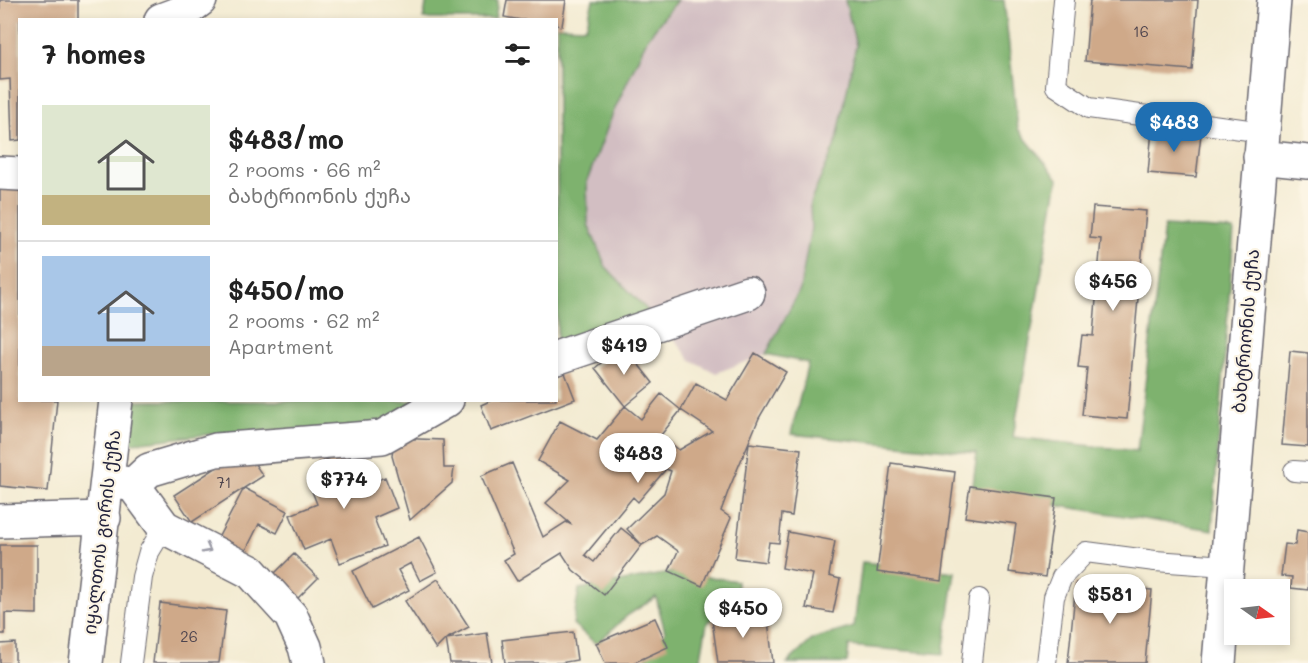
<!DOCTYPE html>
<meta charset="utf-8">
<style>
:root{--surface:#fff;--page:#f2f2f2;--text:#222;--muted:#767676;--line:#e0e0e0;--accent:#1f6fb2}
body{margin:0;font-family:Mali,"Noto Sans Georgian",sans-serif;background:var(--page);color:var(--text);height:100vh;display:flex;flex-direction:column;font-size:22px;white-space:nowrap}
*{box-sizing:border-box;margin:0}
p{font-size:20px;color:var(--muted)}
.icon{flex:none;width:33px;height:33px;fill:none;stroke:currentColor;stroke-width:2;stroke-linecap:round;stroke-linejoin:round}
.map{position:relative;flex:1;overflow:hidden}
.drawer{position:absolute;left:18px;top:18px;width:540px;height:384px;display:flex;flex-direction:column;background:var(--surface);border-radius:0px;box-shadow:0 3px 9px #0003}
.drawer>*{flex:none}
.needle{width:39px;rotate:104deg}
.controls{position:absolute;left:1224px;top:579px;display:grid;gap:12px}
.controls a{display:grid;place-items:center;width:66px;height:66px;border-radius:0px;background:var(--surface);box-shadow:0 3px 9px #0003;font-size:30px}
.price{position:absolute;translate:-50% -51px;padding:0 14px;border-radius:21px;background:#fff;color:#222;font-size:20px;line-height:39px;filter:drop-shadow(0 2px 3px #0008)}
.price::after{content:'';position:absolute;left:50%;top:36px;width:18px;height:14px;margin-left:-9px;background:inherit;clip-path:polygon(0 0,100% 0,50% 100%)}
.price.active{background:var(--accent);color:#fff}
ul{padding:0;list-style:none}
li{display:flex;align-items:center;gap:18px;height:150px;padding:0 24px}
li+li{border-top:2px solid var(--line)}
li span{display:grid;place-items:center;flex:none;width:168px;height:120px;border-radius:0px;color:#555}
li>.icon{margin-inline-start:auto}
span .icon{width:72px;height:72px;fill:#fffc;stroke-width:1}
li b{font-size:26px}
h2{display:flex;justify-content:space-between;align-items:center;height:72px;padding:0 24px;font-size:26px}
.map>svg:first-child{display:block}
.industrial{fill:#d2bec2}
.forest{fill:#7eb26e;stroke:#506a54;stroke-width:1.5}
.building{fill:#cfa989}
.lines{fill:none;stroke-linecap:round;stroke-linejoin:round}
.lane-casing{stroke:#6b6870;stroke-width:22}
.street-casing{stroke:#6b6870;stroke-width:36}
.secondary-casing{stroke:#6b6870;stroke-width:36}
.lane{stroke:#fff;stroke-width:20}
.street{stroke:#fff;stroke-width:33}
.secondary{stroke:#fff;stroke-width:33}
.oneway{stroke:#9c9ca7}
.labels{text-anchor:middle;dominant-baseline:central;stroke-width:4.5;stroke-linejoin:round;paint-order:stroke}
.number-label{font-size:15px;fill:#4d444e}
.street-label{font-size:18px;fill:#22223b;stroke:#fcf5e5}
</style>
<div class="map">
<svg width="1308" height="663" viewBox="0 0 1308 663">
<rect width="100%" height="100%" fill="#fcf5e5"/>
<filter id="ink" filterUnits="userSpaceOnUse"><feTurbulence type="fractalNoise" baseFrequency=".0167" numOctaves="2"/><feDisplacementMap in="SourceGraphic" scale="12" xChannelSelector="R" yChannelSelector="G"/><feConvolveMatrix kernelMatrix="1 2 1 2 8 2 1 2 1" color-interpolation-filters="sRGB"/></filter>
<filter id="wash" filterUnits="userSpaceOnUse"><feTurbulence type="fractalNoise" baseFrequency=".008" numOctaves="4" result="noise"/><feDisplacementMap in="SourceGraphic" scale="24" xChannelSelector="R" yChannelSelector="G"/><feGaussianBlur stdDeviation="1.35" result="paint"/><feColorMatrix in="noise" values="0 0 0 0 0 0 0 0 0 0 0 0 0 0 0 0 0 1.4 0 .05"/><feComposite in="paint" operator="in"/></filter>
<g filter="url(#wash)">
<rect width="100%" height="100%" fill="#f3ebd2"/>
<path class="industrial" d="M 677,0 L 845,0 L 857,45 L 837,140 L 810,203 L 811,228 L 800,290 L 766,354 L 716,373 L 691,360 L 668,331 L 606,267 L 588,224 L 587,181 L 613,113 L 647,39 Z"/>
<path class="forest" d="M 427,0 L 498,0 L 495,19 L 423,19 Z
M 593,0 L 677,0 L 647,39 L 613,113 L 587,181 L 588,224 L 606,267 L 652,315 L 557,347 L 557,26 L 586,27 Z
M 845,0 L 1004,0 L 1018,129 L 1058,179 L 1013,437 L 1137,451 L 1164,226 L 1234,230 L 1212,530 L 972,492 L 977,453 L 791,434 L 808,363 L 766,354 L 800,290 L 811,228 L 810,203 L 837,140 L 856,45 Z
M 128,401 L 424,401 L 384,426 L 222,433 L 125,444 Z
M 862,562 L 955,572 L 943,654 L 849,646 L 847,663 L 787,663 L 813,639 L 854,627 Z
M 674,572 L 737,581 L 738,601 L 707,623 L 700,663 L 643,663 L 665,632 L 656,597 L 628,615 L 596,644 L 573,624 L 579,589 Z"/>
<g id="blocks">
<path class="building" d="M 0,0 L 78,0 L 78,20 L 20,20 L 20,140 L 12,141 L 10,79 L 0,80 Z
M 507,0 L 566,0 L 562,26 L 556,25 L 556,20 L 521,20 L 504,17 Z
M 1090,0 L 1198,0 L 1192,70 L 1085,61 Z
M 1152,130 L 1201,134 L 1196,177 L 1148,173 Z
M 0,184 L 20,186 L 20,400 L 57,400 L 48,491 L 0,486 Z
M 1093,207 L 1146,211 L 1127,419 L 1082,415 L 1087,368 L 1078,367 L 1082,335 L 1093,336 L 1101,239 L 1090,238 Z
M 623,345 L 653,383 L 625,406 L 595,368 Z
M 1290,351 L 1308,353 L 1308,447 L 1282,445 Z
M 755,353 L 786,372 L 759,418 L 729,489 L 721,511 L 731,518 L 702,586 L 669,571 L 678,551 L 657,536 L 642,545 L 627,529 L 664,493 L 671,471 L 666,469 L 638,502 L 633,497 L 585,555 L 594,562 L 621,528 L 642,545 L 604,595 L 573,570 L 562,553 L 517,581 L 504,560 L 514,554 L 481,476 L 512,463 L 543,537 L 566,522 L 572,525 L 546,503 L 570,480 L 538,461 L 560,421 L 597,440 L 625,406 L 641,419 L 661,394 L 681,410 L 661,435 L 679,450 L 712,431 L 681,410 L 696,383 L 727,400 Z
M 565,373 L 575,399 L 491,431 L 481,405 L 492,400 L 556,400 L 556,376 Z
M 394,438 L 443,440 L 444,468 L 454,468 L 452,483 L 410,520 L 392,456 Z
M 749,443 L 801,449 L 792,516 L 782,514 L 779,543 L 769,542 L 766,562 L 735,558 Z
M 245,449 L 263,476 L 244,488 L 288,511 L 277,533 L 259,524 L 243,556 L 216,542 L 244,488 L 192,522 L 174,495 Z
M 348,451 L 362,486 L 385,477 L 397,508 L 374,518 L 385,546 L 340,563 L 331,539 L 304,550 L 290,515 L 317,504 L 308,481 L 323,475 L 318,463 Z
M 891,463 L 955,472 L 941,581 L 877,572 Z
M 970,486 L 1056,498 L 1045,577 L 1009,572 L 1016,524 L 965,517 Z
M 1297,530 L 1308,532 L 1308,590 L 1291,588 L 1292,577 L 1281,576 L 1285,544 L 1295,545 Z
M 788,532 L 835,541 L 829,576 L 840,579 L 833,613 L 806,608 L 813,574 L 782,568 Z
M 419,537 L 437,572 L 420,581 L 411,563 L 398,570 L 409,590 L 372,609 L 353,571 Z
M 0,545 L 37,545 L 37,614 L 5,613 L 5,634 L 0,634 Z
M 294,554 L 318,578 L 297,599 L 273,575 Z
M 438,579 L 469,627 L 446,639 L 487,633 L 492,663 L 450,663 L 446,639 L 436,649 L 405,601 Z
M 1076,583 L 1152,590 L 1145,663 L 1068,663 Z
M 160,603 L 226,611 L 219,663 L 153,663 Z
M 767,612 L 773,663 L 718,663 L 712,620 Z
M 655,618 L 668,647 L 633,663 L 605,663 L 596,643 Z
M 573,632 L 577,660 L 560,663 L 505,663 L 502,640 Z
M 15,643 L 15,663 L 0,663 L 0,644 Z"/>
</g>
</g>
<g filter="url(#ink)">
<use href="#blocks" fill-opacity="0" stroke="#6b6870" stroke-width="1.5"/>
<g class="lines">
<defs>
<path id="lane" d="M 1064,0 L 1056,86 L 1089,108 L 1263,132
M 1294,471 L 1308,472
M 131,663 L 142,577 L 149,552 L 164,527
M 972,663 L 979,599
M 1046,663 L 1054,597 L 1062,577 L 1086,552 L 1155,561 L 1226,566"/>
<path id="street" d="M 161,20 L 185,11 L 200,0
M 0,173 L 20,174
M 556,358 L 748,293
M 108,480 L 133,485 L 149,470 L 216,450 L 382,437 L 447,400
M 133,485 L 164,527 L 251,572 L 291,616 L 305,647 L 309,663
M 0,521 L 104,518
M 86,663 L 116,400"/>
<path id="secondary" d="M 1260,157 L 1308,162
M 1219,663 L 1274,0"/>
</defs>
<use href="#lane" class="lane-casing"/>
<use href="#street" class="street-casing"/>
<use href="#secondary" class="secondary-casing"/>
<use href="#lane" class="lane"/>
<use href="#street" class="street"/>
<use href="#secondary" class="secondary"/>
</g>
<defs><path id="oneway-chevron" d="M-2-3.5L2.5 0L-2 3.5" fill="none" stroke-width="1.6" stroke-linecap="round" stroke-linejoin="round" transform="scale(1.5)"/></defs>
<use class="oneway" href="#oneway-chevron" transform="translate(207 549) rotate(28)"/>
</g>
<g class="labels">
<g class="number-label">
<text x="1141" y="31">16</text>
<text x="224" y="482">71</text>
<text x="189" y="636">26</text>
</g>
<g class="street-label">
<text transform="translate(1245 331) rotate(-85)">ბახტრიონის ქუჩა</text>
<text transform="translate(101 532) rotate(-83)">იყალთოს გორის ქუჩა</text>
</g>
</g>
</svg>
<div class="controls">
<a><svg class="needle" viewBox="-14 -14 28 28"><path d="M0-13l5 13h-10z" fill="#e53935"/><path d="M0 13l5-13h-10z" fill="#767676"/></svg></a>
</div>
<b class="price active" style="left:1174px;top:153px">$483</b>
<b class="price" style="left:1113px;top:312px">$456</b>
<b class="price" style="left:624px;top:376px">$419</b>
<b class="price" style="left:638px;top:484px">$483</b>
<b class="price" style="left:344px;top:510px">$774</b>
<b class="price" style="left:1110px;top:625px">$581</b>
<b class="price" style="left:743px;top:639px">$450</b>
<section class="drawer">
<h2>7 homes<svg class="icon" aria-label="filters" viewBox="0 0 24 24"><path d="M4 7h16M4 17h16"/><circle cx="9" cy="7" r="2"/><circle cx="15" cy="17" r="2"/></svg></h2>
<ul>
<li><span style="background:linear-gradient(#dfe7d0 75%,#c2b280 0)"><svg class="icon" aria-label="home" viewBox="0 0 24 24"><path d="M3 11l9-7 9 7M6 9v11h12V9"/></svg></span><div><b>$483/mo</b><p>2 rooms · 66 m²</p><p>ბახტრიონის ქუჩა</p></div></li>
<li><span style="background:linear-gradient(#a9c7e8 75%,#b9a48a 0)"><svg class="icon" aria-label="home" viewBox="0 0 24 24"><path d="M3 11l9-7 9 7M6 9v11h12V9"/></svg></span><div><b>$450/mo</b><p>2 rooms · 62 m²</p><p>Apartment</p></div></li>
</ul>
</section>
</div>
